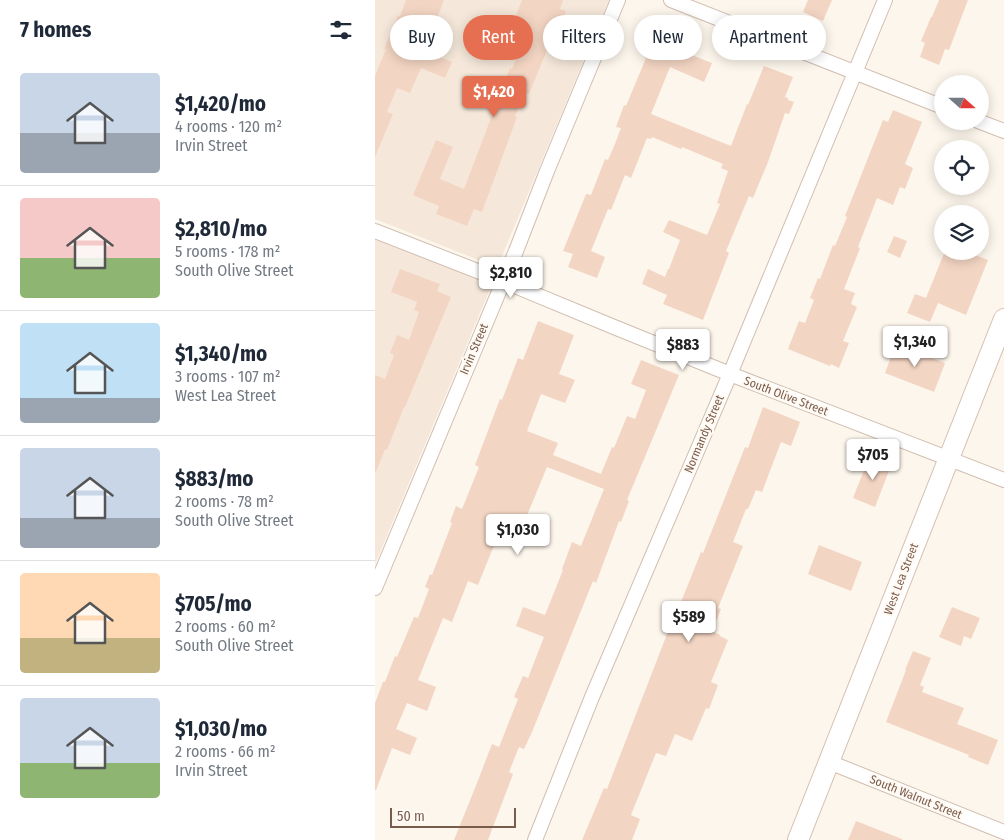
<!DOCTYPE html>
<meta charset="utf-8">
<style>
:root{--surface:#fff;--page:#f6f6f7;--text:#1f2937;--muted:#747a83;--line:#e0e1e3;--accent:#e76f51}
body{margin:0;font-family:"Fira Sans Condensed",sans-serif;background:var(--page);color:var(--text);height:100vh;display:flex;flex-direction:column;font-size:19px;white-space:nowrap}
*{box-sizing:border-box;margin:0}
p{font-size:16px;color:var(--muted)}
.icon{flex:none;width:28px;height:28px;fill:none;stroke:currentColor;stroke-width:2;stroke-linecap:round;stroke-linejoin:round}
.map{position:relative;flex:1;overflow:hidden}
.sheet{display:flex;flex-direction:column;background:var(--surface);width:375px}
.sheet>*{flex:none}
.hud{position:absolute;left:15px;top:15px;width:475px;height:45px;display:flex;gap:10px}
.needle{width:32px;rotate:111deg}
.controls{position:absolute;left:559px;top:75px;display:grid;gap:10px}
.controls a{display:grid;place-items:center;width:55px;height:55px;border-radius:50%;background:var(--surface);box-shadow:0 2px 12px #0003;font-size:25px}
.scale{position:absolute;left:15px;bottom:12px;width:126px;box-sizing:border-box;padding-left:5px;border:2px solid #7a5c4d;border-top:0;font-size:14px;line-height:18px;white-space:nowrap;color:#7a5c4d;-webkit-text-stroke:4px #fffaf3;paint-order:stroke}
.price{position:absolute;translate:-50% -42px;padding:0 11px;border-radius:5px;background:#fff;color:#222;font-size:16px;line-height:32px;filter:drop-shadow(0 1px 2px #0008)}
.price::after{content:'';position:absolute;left:50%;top:30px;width:15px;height:11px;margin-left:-8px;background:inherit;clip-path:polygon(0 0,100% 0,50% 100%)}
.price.current{background:var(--accent);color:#fff}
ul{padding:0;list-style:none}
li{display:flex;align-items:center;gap:15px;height:125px;padding:0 20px}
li+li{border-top:1px solid var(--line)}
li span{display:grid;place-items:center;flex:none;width:140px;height:100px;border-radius:5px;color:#555}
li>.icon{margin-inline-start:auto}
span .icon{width:60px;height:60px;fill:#fffc;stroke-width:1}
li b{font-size:21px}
h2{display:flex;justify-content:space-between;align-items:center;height:60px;padding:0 20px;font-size:21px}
.tag{padding:0 18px;border-radius:22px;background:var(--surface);box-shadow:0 2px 12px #0003;font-size:18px;line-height:45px}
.tag.current{background:var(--accent);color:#fff}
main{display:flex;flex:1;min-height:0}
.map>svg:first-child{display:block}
.residential{fill:#f5e8da}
.building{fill:#f3d5c3}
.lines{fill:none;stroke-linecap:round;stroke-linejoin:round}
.minor-casing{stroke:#d1beb0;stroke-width:16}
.secondary-casing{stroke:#d6c0b0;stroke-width:22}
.minor{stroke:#fff;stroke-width:14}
.secondary{stroke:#fff;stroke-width:20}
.labels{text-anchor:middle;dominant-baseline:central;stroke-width:4.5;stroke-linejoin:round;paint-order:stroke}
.street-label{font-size:12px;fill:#7a5c4d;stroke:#fffaf3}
</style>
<main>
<section class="sheet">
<h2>7 homes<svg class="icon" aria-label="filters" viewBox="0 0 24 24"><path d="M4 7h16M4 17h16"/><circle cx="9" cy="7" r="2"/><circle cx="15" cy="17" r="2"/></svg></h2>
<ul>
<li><span style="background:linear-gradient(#c9d6e8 60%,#9aa5b1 0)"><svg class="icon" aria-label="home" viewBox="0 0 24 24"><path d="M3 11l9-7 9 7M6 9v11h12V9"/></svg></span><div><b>$1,420/mo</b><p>4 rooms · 120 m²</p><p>Irvin Street</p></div></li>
<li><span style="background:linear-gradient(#f6c9c9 60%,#8fb573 0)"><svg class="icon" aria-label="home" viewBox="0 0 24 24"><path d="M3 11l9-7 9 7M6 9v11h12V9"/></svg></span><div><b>$2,810/mo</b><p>5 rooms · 178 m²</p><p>South Olive Street</p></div></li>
<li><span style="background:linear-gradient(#bfe0f5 75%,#9aa5b1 0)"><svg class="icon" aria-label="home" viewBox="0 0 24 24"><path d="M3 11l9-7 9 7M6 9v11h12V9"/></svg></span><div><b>$1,340/mo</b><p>3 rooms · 107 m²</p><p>West Lea Street</p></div></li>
<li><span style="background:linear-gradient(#c9d6e8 70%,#9aa5b1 0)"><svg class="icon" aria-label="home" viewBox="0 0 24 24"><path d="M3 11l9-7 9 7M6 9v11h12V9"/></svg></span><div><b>$883/mo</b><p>2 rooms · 78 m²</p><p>South Olive Street</p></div></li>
<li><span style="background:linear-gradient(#ffd9b3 65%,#c2b280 0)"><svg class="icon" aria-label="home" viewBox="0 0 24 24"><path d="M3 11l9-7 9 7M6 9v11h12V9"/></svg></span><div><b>$705/mo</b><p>2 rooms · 60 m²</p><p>South Olive Street</p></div></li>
<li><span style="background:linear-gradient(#c9d6e8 65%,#8fb573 0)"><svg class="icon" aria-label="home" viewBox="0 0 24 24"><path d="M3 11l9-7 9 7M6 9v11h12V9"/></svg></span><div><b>$1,030/mo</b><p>2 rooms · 66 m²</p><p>Irvin Street</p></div></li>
</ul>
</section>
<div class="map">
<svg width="629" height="840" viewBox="0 0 629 840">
<rect width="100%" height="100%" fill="#fdf6ec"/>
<path class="residential" d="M 0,0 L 234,0 L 127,256 L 121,263 L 111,263 L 0,219 Z
M 0,237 L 106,280 L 114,284 L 115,289 L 0,564 Z"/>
<path class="building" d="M 31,0 L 69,0 L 52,44 L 55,45 L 52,52 L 77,62 L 70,78 L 46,68 L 35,93 L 22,88 L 12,112 L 18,114 L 0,157 L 0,76 L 11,49 L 9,49 L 23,16 L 25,16 Z
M 147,0 L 188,0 L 185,9 L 191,11 L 186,24 L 183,23 L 154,94 L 150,92 L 140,116 L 142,117 L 107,212 L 99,209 L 92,226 L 61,214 L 64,206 L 38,195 L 61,140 L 78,147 L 65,179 L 89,189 L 135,68 L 137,69 L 148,42 L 133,36 Z
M 433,0 L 457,0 L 448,21 L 428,12 Z
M 564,0 L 593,0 L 574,50 L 570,49 L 564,65 L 545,57 L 550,43 L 546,41 L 556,17 L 557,17 Z
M 290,28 L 320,39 L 314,54 L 337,63 L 329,82 L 295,67 L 276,114 L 356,146 L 372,104 L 373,105 L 389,66 L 418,77 L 410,97 L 413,98 L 413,100 L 419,102 L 414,114 L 410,113 L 393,162 L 378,198 L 374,196 L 351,251 L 354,253 L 328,320 L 288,304 L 292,295 L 267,284 L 273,269 L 290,277 L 293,269 L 294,269 L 305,240 L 288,232 L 294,220 L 332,235 L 345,204 L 342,203 L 353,171 L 346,168 L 348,164 L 307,147 L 306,149 L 277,137 L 276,139 L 272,138 L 256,178 L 250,175 L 236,210 L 233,209 L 216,251 L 230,257 L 222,278 L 193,267 L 198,254 L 188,251 L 211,194 L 216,195 L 230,159 L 233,160 L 240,144 L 246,128 L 241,127 L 249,105 L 251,106 L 271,58 L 269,57 L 275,42 L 283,46 Z
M 518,110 L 547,122 L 530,164 L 538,168 L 530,189 L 525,187 L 518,205 L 502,198 L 483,247 L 485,248 L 469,289 L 480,293 L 476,304 L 482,307 L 468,341 L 474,343 L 464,368 L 456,364 L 455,366 L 413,349 L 424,321 L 430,323 L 439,300 L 435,298 L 443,278 L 445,279 L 458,245 L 460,246 L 472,217 L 470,216 L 508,120 L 513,122 Z
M 519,236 L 532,241 L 525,258 L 512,252 Z
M 570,251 L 590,251 L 613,260 L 591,315 L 563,303 L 555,322 L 532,313 L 540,294 L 551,298 Z
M 25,269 L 65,284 L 62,291 L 76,297 L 30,407 L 29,407 L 12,450 L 10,449 L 1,472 L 0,472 L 0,375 L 10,379 L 19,355 L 15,353 L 22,335 L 34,340 L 44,312 L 39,310 L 42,302 L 16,292 Z
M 163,321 L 199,335 L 184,374 L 200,380 L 190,403 L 166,394 L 152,431 L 183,443 L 178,455 L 226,474 L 237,447 L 239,448 L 252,416 L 260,419 L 271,390 L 256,384 L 266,360 L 304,375 L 252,500 L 254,501 L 246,522 L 244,521 L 221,583 L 218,581 L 157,732 L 149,749 L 144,747 L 134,772 L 138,774 L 113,840 L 79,840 L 102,783 L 117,744 L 124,747 L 143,699 L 139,697 L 148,676 L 153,678 L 169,637 L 141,626 L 148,607 L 170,615 L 188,570 L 187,569 L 197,542 L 206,546 L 229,489 L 172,467 L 144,535 L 126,528 L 103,585 L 93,581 L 77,622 L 68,618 L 43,680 L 61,687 L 52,711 L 32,703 L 21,729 L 42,738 L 35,755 L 17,748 L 1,790 L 0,790 L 0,703 L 8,682 L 10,682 L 20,656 L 22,657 L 39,617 L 43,618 L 54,589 L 50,587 L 55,574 L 57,575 L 77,523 L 75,522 L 81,506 L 87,509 L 104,467 L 100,465 L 125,399 L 127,400 L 143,358 L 148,360 Z
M 521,344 L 570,363 L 559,392 L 510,373 Z
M 388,407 L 425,422 L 416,446 L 406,442 L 387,492 L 381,490 L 373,509 L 371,509 L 358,542 L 368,546 L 343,608 L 346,609 L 337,631 L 345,635 L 345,636 L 353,640 L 336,682 L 343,685 L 334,709 L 331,708 L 317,741 L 300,734 L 291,756 L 281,753 L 256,815 L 265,819 L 257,840 L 207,840 L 229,788 L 232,789 L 299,616 L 300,617 L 326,552 L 328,553 L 370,447 L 373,448 Z
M 495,455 L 517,463 L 500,507 L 478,498 Z
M 444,545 L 487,562 L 476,591 L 433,574 Z
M 577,607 L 605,618 L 596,639 L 589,636 L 586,646 L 564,637 Z
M 538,651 L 556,658 L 545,685 L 549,687 L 547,692 L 589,708 L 582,724 L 623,740 L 613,765 L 593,757 L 594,755 L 511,722 L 531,670 L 530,670 Z
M 481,821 L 527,839 L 527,840 L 473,840 Z"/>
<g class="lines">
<defs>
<path id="minor" d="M 296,0 L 568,107
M 603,121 L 629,131
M 0,231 L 128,281 L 239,327 L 355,374 L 629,480
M 0,588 L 141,251 L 172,171 L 243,0
M 454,762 L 629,832
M 160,840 L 217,697 L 355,374 L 510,0"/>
<path id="secondary" d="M 423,840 L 629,319"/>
</defs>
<use href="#minor" class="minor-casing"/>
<use href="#secondary" class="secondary-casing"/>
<use href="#minor" class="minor"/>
<use href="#secondary" class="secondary"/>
</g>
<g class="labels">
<g class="street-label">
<text transform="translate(99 349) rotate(-67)">Irvin Street</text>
<text transform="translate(411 396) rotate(21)">South Olive Street</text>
<text transform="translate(329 434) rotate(-67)">Normandy Street</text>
<text transform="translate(526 579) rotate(-69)">West Lea Street</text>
<text transform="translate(541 797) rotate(22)">South Walnut Street</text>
</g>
</g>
</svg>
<div class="controls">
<a><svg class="needle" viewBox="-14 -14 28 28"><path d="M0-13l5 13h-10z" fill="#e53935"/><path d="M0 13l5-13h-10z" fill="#747a83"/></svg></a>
<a><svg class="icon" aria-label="locate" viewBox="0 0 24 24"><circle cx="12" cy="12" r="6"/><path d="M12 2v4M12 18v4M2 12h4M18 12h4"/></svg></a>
<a><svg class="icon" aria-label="layers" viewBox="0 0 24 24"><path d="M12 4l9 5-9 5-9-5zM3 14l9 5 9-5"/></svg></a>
</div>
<div class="scale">50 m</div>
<b class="price current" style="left:119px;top:118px">$1,420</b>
<b class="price" style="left:136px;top:299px">$2,810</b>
<b class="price" style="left:540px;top:368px">$1,340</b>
<b class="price" style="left:308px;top:371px">$883</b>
<b class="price" style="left:498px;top:481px">$705</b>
<b class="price" style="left:143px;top:556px">$1,030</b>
<b class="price" style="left:314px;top:643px">$589</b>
<div class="hud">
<a class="tag">Buy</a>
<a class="tag current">Rent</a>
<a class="tag">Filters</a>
<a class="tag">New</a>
<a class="tag">Apartment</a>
</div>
</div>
</main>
